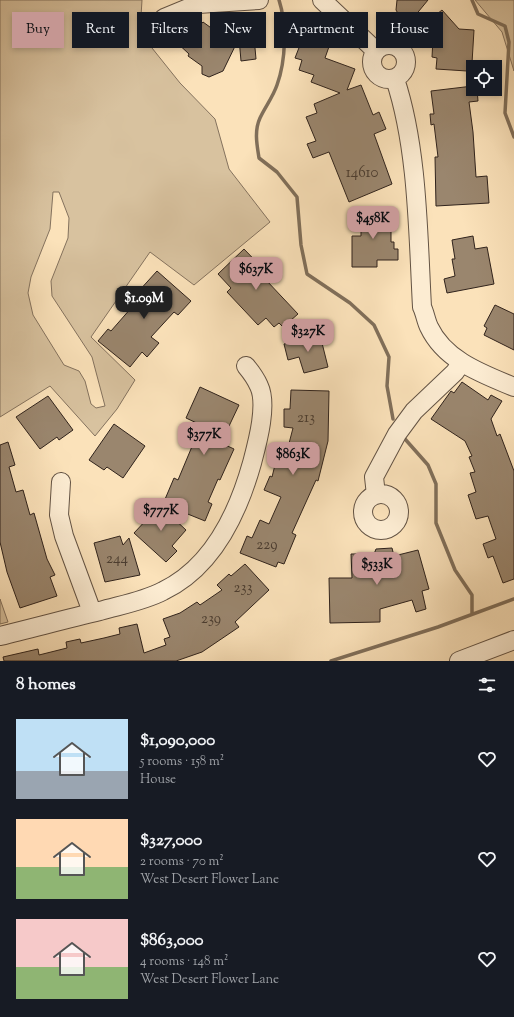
<!DOCTYPE html>
<meta charset="utf-8">
<style>
:root{--surface:#171b24;--page:#20242c;--text:#f1f3f6;--muted:#9ea1a6;--accent:#c59692}
body{margin:0;font-family:"Sorts Mill Goudy",serif;background:var(--page);color:var(--text);height:100vh;display:flex;flex-direction:column;font-size:15px;white-space:nowrap}
*{box-sizing:border-box;margin:0}
p{font-size:13px;color:var(--muted)}
.icon{flex:none;width:22px;height:22px;fill:none;stroke:currentColor;stroke-width:2;stroke-linecap:round;stroke-linejoin:round}
.map{position:relative;height:661px;overflow:hidden}
.drawer{display:flex;flex-direction:column;background:var(--surface);flex:1}
.drawer>*{flex:none}
.hud{position:absolute;left:12px;top:12px;width:490px;height:36px;display:flex;gap:8px}
.controls{position:absolute;left:466px;top:60px;display:grid;gap:8px}
.controls a{display:grid;place-items:center;width:36px;height:36px;border-radius:0px;background:var(--surface);box-shadow:0 2px 6px #0003;font-size:20px}
.price{position:absolute;translate:-50% -34px;padding:0 9px;border-radius:8px;background:var(--accent);color:#111;font-size:13px;line-height:26px;filter:drop-shadow(0 1px 2px #0008)}
.price::after{content:'';position:absolute;left:50%;top:24px;width:12px;height:9px;margin-left:-6px;background:inherit;clip-path:polygon(0 0,100% 0,50% 100%)}
.price.active{background:#222;color:#fff}
ul{padding:0;list-style:none}
li{display:flex;align-items:center;gap:12px;height:100px;padding:0 16px}
li span{display:grid;place-items:center;flex:none;width:112px;height:80px;border-radius:0px;color:#555}
li>.icon{margin-inline-start:auto}
span .icon{width:48px;height:48px;fill:#fffc;stroke-width:1}
li b{font-size:17px}
h2{display:flex;justify-content:space-between;align-items:center;height:48px;padding:0 16px;font-size:17px}
.tag{padding:0 14px;border-radius:0px;background:var(--surface);box-shadow:0 2px 6px #0003;font-size:14px;line-height:36px}
.tag.active{background:var(--accent);color:#111}
.map>svg:first-child{display:block}
.green{fill:#d8c29f;stroke:#84725e;fill-rule:evenodd}
.lines{fill:none;stroke-linecap:round;stroke-linejoin:round}
.stream{stroke:#806f5a;stroke-width:3.5}
.building{fill:#9a866e;stroke:#30231c}
.minor-casing{stroke:#635344;stroke-width:20}
.minor{stroke:#fcecd2;stroke-width:18}
.labels{text-anchor:middle;dominant-baseline:central;stroke-width:3.5;stroke-linejoin:round;paint-order:stroke}
.number-label{font-size:15px;fill:#4a3c30}
</style>
<div class="map">
<svg width="514" height="661" viewBox="0 0 514 661">
<rect width="100%" height="100%" fill="#fbe2ba"/>
<filter id="stains"><feTurbulence type="fractalNoise" baseFrequency=".005" numOctaves="4"/><feColorMatrix values="0 0 0 0 .2 0 0 0 0 .09 0 0 0 0 .02 0 0 0 .5 -.17"/></filter>
<radialGradient id="worn" r=".72"><stop offset=".6" stop-color="#630" stop-opacity="0"/><stop offset="1" stop-color="#630" stop-opacity=".3"/></radialGradient>
<path class="green" d="M 0,0 L 142,0 L 140,33 L 180,83 L 215,119 L 229,169 L 270,222 L 194,285 L 150,252 L 91,337 L 135,380 L 117,409 L 95,436 L 50,386 L 0,417 ZM 53,192 L 59,192 L 69,218 L 68,238 L 51,281 L 52,296 L 92,357 L 105,406 L 96,408 L 91,404 L 85,381 L 79,371 L 64,365 L 33,315 L 28,293 L 31,277 L 50,229 Z
M 475,0 L 514,0 L 514,71 L 502,32 Z
M 0,599 L 8,622 L 0,624 Z"/>
<g class="lines">
<path class="stream" d="M 279,0 C 287,25 286,60 277,85 C 273,97 265,107 260,118 C 254,131 257,145 259,158 L 277,172 L 297,197 L 301,245 L 307,274 L 350,303 L 374,325 L 389,357 L 387,386 L 393,419
M 472,0 L 478,14 L 505,26 L 509,42 L 505,113 L 514,137
M 405,439 L 428,465 L 436,484 L 436,523 L 455,570 L 472,595 L 472,614
M 331,661 L 438,627 L 514,599"/>
</g>
<path class="building" d="M 397,0 L 428,0 L 414,17 L 400,17 L 396,10 Z
M 442,10 L 459,29 L 474,30 L 472,63 L 468,62 L 467,71 L 436,69 L 437,58 L 432,57 L 433,39 L 422,26 Z
M 203,22 L 214,30 L 222,29 L 238,31 L 238,26 L 241,22 L 247,23 L 250,33 L 254,37 L 256,59 L 241,61 L 239,38 L 223,71 L 209,77 L 202,74 L 202,66 L 188,56 L 189,54 L 174,40 L 181,32 L 183,34 L 185,31 L 190,36 Z
M 304,22 L 329,31 L 326,40 L 331,41 L 325,58 L 355,69 L 347,90 L 361,85 L 373,115 L 379,112 L 386,129 L 374,134 L 392,184 L 349,202 L 329,152 L 313,158 L 307,144 L 316,141 L 306,117 L 317,113 L 314,104 L 340,93 L 311,82 L 314,75 L 299,70 L 302,60 L 295,58 L 302,40 L 298,39 Z
M 473,86 L 473,89 L 477,89 L 478,101 L 469,102 L 473,132 L 476,177 L 487,176 L 489,203 L 436,206 L 435,157 L 438,157 L 434,124 L 431,125 L 430,114 L 434,114 L 431,91 Z
M 361,207 L 383,207 L 383,218 L 391,218 L 391,242 L 394,242 L 394,249 L 398,249 L 398,260 L 377,260 L 377,267 L 352,267 L 352,236 L 361,236 Z
M 473,236 L 475,249 L 487,247 L 494,284 L 447,293 L 444,279 L 455,276 L 452,259 L 455,259 L 452,240 Z
M 244,249 L 270,276 L 266,280 L 298,314 L 283,327 L 279,323 L 274,327 L 266,318 L 258,325 L 227,292 L 231,288 L 218,274 Z
M 157,271 L 191,301 L 178,315 L 174,312 L 151,337 L 159,343 L 147,357 L 142,352 L 130,367 L 98,341 L 108,329 L 111,331 L 132,307 L 128,303 Z
M 495,305 L 514,314 L 514,350 L 484,335 L 487,328 L 484,326 Z
M 320,335 L 328,367 L 304,373 L 299,357 L 288,360 L 284,344 Z
M 462,382 L 488,400 L 491,395 L 502,401 L 491,419 L 497,436 L 500,434 L 514,471 L 514,579 L 503,583 L 493,556 L 488,558 L 483,544 L 496,539 L 488,516 L 476,519 L 468,495 L 476,492 L 470,473 L 475,472 L 469,457 L 472,456 L 465,441 L 431,419 L 451,391 L 454,393 Z
M 200,387 L 239,405 L 221,443 L 234,449 L 220,480 L 218,479 L 208,502 L 212,504 L 205,521 L 163,504 L 174,478 L 178,480 L 201,425 L 186,418 Z
M 291,390 L 329,391 L 328,441 L 318,481 L 316,480 L 292,533 L 296,535 L 284,564 L 278,562 L 276,567 L 240,553 L 247,536 L 252,538 L 260,520 L 269,524 L 281,497 L 264,490 L 270,476 L 272,477 L 278,453 L 286,455 L 293,428 L 284,427 L 284,409 L 290,409 Z
M 48,396 L 73,430 L 59,440 L 57,437 L 40,449 L 16,417 Z
M 114,424 L 145,446 L 123,478 L 107,467 L 104,470 L 89,460 Z
M 8,442 L 15,465 L 9,467 L 16,492 L 23,490 L 30,515 L 34,513 L 47,559 L 55,575 L 50,577 L 57,596 L 20,608 L 7,572 L 0,542 L 0,445 Z
M 157,503 L 186,530 L 172,546 L 177,551 L 166,562 L 134,533 L 149,517 L 146,515 Z
M 120,536 L 123,545 L 129,538 L 140,575 L 105,582 L 94,543 Z
M 392,548 L 394,556 L 418,550 L 429,589 L 422,591 L 426,609 L 416,612 L 412,600 L 380,609 L 380,622 L 330,623 L 329,578 L 352,578 L 351,554 L 374,554 L 376,549 Z
M 245,564 L 269,590 L 235,622 L 239,627 L 202,652 L 176,661 L 4,661 L 3,657 L 38,649 L 39,655 L 67,648 L 66,642 L 80,639 L 81,643 L 104,638 L 120,634 L 119,628 L 137,624 L 144,653 L 166,645 L 164,639 L 170,637 L 163,619 L 180,613 L 197,602 L 200,605 L 222,590 L 217,585 L 229,574 L 231,576 Z"/>
<g class="lines">
<defs>
<path id="minor" d="M 322,0 L 376,51
M 164,18 L 198,4 L 259,0
M372 62a17 17 0 1 1 34 0a17 17 0 1 1-34 0Z
M 395,79 C 418,148 418,234 422,307 C 425,313 426,321 429,327 C 445,361 483,374 514,387
M 61,482 L 59,515 L 64,536 L 92,612
M363 512a18 18 0 1 1 36 0a18 18 0 1 1-36 0Z
M 376,495 L 374,477 L 397,434 L 414,411 L 455,372 L 461,363
M 0,636 C 33,628 66,619 100,611 C 121,605 144,601 163,591 C 213,567 238,513 252,463 C 257,444 268,405 259,386 C 256,379 251,372 246,366
M 459,661 L 514,640"/>
</defs>
<use href="#minor" class="minor-casing"/>
<use href="#minor" class="minor"/>
</g>
<g class="labels">
<g class="number-label">
<text x="362" y="173">14610</text>
<text x="306" y="418">213</text>
<text x="267" y="545">229</text>
<text x="117" y="559">244</text>
<text x="243" y="588">233</text>
<text x="211" y="619">239</text>
</g>
</g>
<rect width="100%" height="100%" filter="url(#stains)"/>
<rect width="100%" height="100%" fill="url(#worn)"/>
</svg>
<div class="controls">
<a><svg class="icon" aria-label="locate" viewBox="0 0 24 24"><circle cx="12" cy="12" r="6"/><path d="M12 2v4M12 18v4M2 12h4M18 12h4"/></svg></a>
</div>
<b class="price" style="left:373px;top:240px">$458K</b>
<b class="price" style="left:256px;top:291px">$637K</b>
<b class="price active" style="left:144px;top:320px">$1.09M</b>
<b class="price" style="left:308px;top:353px">$327K</b>
<b class="price" style="left:204px;top:456px">$377K</b>
<b class="price" style="left:293px;top:476px">$863K</b>
<b class="price" style="left:161px;top:532px">$777K</b>
<b class="price" style="left:377px;top:586px">$533K</b>
<div class="hud">
<a class="tag active">Buy</a>
<a class="tag">Rent</a>
<a class="tag">Filters</a>
<a class="tag">New</a>
<a class="tag">Apartment</a>
<a class="tag">House</a>
</div>
</div>
<section class="drawer">
<h2>8 homes<svg class="icon" aria-label="filters" viewBox="0 0 24 24"><path d="M4 7h16M4 17h16"/><circle cx="9" cy="7" r="2"/><circle cx="15" cy="17" r="2"/></svg></h2>
<ul>
<li><span style="background:linear-gradient(#bfe0f5 65%,#9aa5b1 0)"><svg class="icon" aria-label="home" viewBox="0 0 24 24"><path d="M3 11l9-7 9 7M6 9v11h12V9"/></svg></span><div><b>$1,090,000</b><p>5 rooms · 158 m²</p><p>House</p></div><svg class="icon" aria-label="heart" viewBox="0 0 24 24"><path d="M12 20l-8-8c-3-5 5-10 8-4 3-6 11-1 8 4z"/></svg></li>
<li><span style="background:linear-gradient(#ffd9b3 60%,#8fb573 0)"><svg class="icon" aria-label="home" viewBox="0 0 24 24"><path d="M3 11l9-7 9 7M6 9v11h12V9"/></svg></span><div><b>$327,000</b><p>2 rooms · 70 m²</p><p>West Desert Flower Lane</p></div><svg class="icon" aria-label="heart" viewBox="0 0 24 24"><path d="M12 20l-8-8c-3-5 5-10 8-4 3-6 11-1 8 4z"/></svg></li>
<li><span style="background:linear-gradient(#f6c9c9 60%,#8fb573 0)"><svg class="icon" aria-label="home" viewBox="0 0 24 24"><path d="M3 11l9-7 9 7M6 9v11h12V9"/></svg></span><div><b>$863,000</b><p>4 rooms · 148 m²</p><p>West Desert Flower Lane</p></div><svg class="icon" aria-label="heart" viewBox="0 0 24 24"><path d="M12 20l-8-8c-3-5 5-10 8-4 3-6 11-1 8 4z"/></svg></li>
</ul>
</section>
